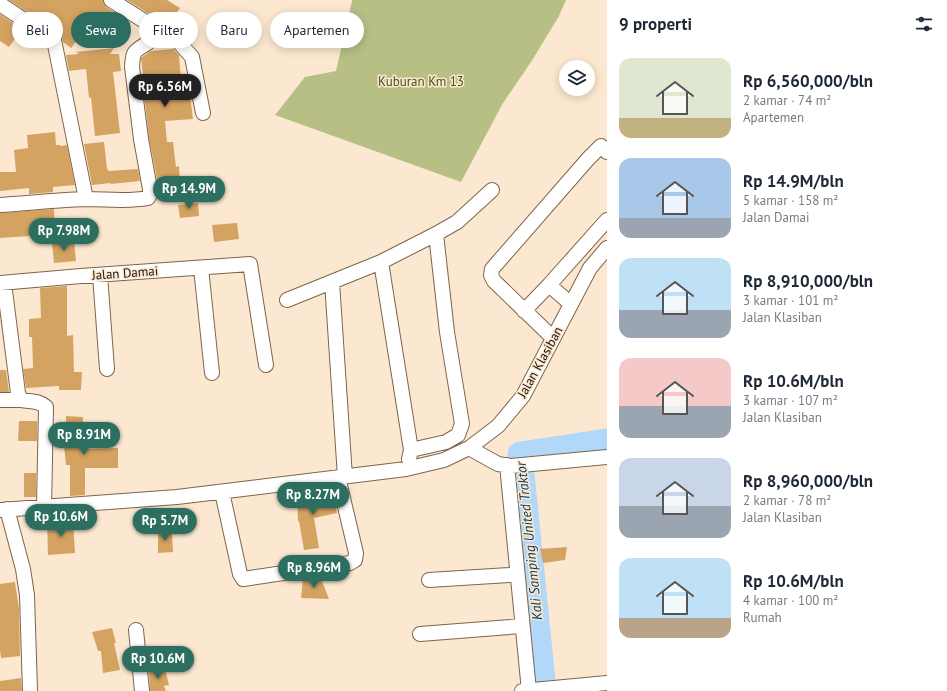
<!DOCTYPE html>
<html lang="id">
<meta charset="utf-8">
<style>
:root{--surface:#fff;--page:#f2f2f3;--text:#1f2937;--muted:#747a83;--accent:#2c6e5f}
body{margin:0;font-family:"PT Sans",sans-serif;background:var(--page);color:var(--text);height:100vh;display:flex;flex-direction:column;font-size:15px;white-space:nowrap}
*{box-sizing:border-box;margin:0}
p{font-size:13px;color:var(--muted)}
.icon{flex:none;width:22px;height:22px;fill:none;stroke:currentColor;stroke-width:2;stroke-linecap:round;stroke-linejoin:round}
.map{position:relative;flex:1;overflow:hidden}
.panel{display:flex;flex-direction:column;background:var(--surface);width:340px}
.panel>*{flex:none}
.top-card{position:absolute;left:12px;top:12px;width:380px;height:36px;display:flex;gap:8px}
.controls{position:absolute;left:559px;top:60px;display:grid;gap:8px}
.controls a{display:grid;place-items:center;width:36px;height:36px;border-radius:50%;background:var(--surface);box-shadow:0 2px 10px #0003;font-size:20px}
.price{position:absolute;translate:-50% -34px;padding:0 9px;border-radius:14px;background:var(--accent);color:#fff;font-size:13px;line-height:26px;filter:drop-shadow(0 1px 2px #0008)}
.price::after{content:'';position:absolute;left:50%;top:24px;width:12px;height:9px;margin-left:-6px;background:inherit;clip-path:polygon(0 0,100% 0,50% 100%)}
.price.current{background:#222;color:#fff}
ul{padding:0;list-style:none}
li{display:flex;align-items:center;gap:12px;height:100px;padding:0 12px}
li span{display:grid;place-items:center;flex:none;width:112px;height:80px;border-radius:12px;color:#555}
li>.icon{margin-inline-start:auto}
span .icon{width:48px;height:48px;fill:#fffc;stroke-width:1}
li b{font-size:17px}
h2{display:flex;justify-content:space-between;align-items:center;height:48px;padding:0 12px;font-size:17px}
.pill{padding:0 14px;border-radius:18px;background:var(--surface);box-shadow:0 2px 10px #0003;font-size:14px;line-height:36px}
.pill.current{background:var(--accent);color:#fff}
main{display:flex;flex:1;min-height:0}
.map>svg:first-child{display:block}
.green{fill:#b7bf85}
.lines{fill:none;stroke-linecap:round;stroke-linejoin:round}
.river{stroke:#b2d8f9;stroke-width:25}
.building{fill:#d4a362}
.street-casing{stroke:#7b664b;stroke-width:16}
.street{stroke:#fff;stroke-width:14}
.labels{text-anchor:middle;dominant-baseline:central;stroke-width:3;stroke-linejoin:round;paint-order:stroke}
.park-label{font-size:13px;fill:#484e15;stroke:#fce8d0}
.street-label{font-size:13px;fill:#1f160c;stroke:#fce8d0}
.water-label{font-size:14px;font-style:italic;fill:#033759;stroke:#fce8d0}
</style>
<main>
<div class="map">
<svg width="607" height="691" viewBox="0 0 607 691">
<rect width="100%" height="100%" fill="#fce8d0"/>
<path class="green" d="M 352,0 L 566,0 L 559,16 L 531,62 L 503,103 L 461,182 L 275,115 L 305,77 L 336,71 L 352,1 Z"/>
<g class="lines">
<path class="river" d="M 544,691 L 520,454 L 607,441"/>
</g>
<path class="building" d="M 9,0 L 103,0 L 104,4 L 106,7 L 131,23 L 117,44 L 88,26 L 71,48 L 63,42 L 62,38 L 59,33 Z
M 127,0 L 167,0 L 180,8 L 167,27 L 162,25 L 157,19 Z
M 0,14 L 22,29 L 9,47 L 0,41 Z
M 114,48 L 110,54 L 119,54 L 121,71 L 113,72 L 120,133 L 95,136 L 91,97 L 89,98 L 86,69 L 69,71 L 66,55 L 79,54 L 76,52 Z
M 173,49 L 179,55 L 181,80 L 188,80 L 193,119 L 165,121 L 167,142 L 173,142 L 176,167 L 179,166 L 180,182 L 158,184 L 149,138 L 143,84 L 144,84 L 141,58 L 142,57 L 151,51 Z
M 55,132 L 56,145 L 60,145 L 60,146 L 67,145 L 75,185 L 53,187 L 53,192 L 29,194 L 29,188 L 0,191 L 0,172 L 16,172 L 14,150 L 28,148 L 27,135 Z
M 104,142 L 107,169 L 108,169 L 108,171 L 138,169 L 140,181 L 111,184 L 111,183 L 92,185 L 84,144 Z
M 198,203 L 199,216 L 180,218 L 178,205 Z
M 54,209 L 55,229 L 29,230 L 29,236 L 0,238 L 0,213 Z
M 237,223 L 239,239 L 214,242 L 212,225 Z
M 74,241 L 76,261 L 54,263 L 52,243 Z
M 67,286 L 67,336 L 73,335 L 74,372 L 82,372 L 81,390 L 59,390 L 59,386 L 26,388 L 23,369 L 33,368 L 32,337 L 29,337 L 29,319 L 41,318 L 40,288 Z
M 0,370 L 6,370 L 9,392 L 0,392 Z
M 66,416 L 83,417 L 82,449 L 118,448 L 118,468 L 85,468 L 85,495 L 70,496 L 70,465 L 66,465 L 64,446 L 66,446 Z
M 19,421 L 37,421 L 37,441 L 18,441 Z
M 24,473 L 36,473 L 36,497 L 24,497 Z
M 333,493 L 337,513 L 314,518 L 319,548 L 304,550 L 299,521 L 298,521 L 297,496 Z
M 73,521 L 75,553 L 48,555 L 47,522 Z
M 172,531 L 173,552 L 158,553 L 158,532 Z
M 567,547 L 565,560 L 543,563 L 540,549 Z
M 320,576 L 329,599 L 301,598 L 303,579 Z
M 15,582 L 19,609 L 20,656 L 1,658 L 0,651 L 0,584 Z
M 112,628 L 116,643 L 114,643 L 120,670 L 103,673 L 101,651 L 98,651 L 92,632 Z
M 165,669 L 169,685 L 164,686 L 166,691 L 150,691 L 149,671 Z
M 21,678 L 22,691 L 0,691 L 0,681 Z"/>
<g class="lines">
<defs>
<path id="street" d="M 0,4 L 54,40 L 86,199
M 157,32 L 176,39 L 192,57 L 203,113
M 0,205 C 29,203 58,200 86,199 C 107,199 128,202 148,198 L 150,194 L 150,189 L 141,139 L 132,67 C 133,50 134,52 146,44 C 151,41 154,36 157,32 L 152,26 L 111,0
M 381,262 L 411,450 L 409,459
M 201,268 L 212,373
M 100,275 L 107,369
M 332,282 L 345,477
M 0,283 L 81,276 L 250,264 L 266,365
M 4,283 L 18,393 L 21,400 C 30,402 39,400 46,407 L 44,507
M 549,285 L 607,220
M 287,300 L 381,262 L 436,234 L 457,222 L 492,190
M 524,311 L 549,285 L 571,304
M 553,338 L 494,281 L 491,275 L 492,269 L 588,159 L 601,146 L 607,152
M 0,400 L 21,400
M 469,448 L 498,464 L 511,466 L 607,457
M 411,450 L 446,442 L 458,435 L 462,424 L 447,332 L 436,234
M 507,465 L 529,691
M 222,492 L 240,574 L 243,579 L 350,563 L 355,560 L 356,553 L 338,477
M 7,509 L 23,569 L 27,595 L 30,691
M 0,510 L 177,497 L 406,469 L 444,460 L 469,448 L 498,426 L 523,396 L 590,268 L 607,248
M 429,580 L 509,575 L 517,574
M 136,630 L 142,691
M 420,634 L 522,626
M 522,691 L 607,683"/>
</defs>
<use href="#street" class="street-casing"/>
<use href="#street" class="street"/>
</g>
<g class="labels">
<g class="park-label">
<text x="421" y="81">Kuburan Km 13</text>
</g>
<g class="street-label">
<text transform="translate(125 273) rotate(-4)">Jalan Damai</text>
<text transform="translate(540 362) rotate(-61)">Jalan Klasiban</text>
</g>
<g class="water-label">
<text transform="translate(529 541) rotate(-96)">Kali Samping United Traktor</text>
</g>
</g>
</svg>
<div class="controls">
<a><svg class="icon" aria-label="layers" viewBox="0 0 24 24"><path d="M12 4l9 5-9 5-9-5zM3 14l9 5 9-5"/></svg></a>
</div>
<b class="price current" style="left:165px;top:108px">Rp 6.56M</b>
<b class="price" style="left:189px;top:210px">Rp 14.9M</b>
<b class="price" style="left:64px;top:252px">Rp 7.98M</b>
<b class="price" style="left:84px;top:456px">Rp 8.91M</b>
<b class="price" style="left:313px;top:516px">Rp 8.27M</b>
<b class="price" style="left:61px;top:538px">Rp 10.6M</b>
<b class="price" style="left:165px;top:542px">Rp 5.7M</b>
<b class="price" style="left:314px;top:589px">Rp 8.96M</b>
<b class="price" style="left:158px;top:680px">Rp 10.6M</b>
<div class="top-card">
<a class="pill">Beli</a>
<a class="pill current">Sewa</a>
<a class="pill">Filter</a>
<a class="pill">Baru</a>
<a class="pill">Apartemen</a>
</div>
</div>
<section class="panel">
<h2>9 properti<svg class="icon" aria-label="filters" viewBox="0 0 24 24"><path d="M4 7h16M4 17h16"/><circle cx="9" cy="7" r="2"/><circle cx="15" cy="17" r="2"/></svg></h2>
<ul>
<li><span style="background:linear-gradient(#dfe7d0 75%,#c2b280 0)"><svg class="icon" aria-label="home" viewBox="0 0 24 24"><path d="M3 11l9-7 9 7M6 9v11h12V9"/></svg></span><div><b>Rp 6,560,000/bln</b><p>2 kamar · 74 m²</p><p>Apartemen</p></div></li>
<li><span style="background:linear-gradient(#a9c7e8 75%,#9aa5b1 0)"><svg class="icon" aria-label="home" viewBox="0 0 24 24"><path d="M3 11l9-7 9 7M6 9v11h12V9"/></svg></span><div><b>Rp 14.9M/bln</b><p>5 kamar · 158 m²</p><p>Jalan Damai</p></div></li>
<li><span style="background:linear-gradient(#bfe0f5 65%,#9aa5b1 0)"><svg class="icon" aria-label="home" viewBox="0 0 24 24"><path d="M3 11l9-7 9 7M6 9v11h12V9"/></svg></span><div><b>Rp 8,910,000/bln</b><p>3 kamar · 101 m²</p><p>Jalan Klasiban</p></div></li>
<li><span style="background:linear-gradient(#f6c9c9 60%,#9aa5b1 0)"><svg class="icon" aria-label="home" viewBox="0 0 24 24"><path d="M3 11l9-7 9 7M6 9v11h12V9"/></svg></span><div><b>Rp 10.6M/bln</b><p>3 kamar · 107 m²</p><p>Jalan Klasiban</p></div></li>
<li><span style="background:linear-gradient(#c9d6e8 60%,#9aa5b1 0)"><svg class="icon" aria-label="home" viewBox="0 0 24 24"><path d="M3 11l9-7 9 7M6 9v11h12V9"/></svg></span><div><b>Rp 8,960,000/bln</b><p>2 kamar · 78 m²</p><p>Jalan Klasiban</p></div></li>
<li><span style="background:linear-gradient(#bfe0f5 75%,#b9a48a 0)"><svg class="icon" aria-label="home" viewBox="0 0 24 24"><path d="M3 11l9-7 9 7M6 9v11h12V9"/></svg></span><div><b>Rp 10.6M/bln</b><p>4 kamar · 100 m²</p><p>Rumah</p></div></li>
</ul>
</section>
</main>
